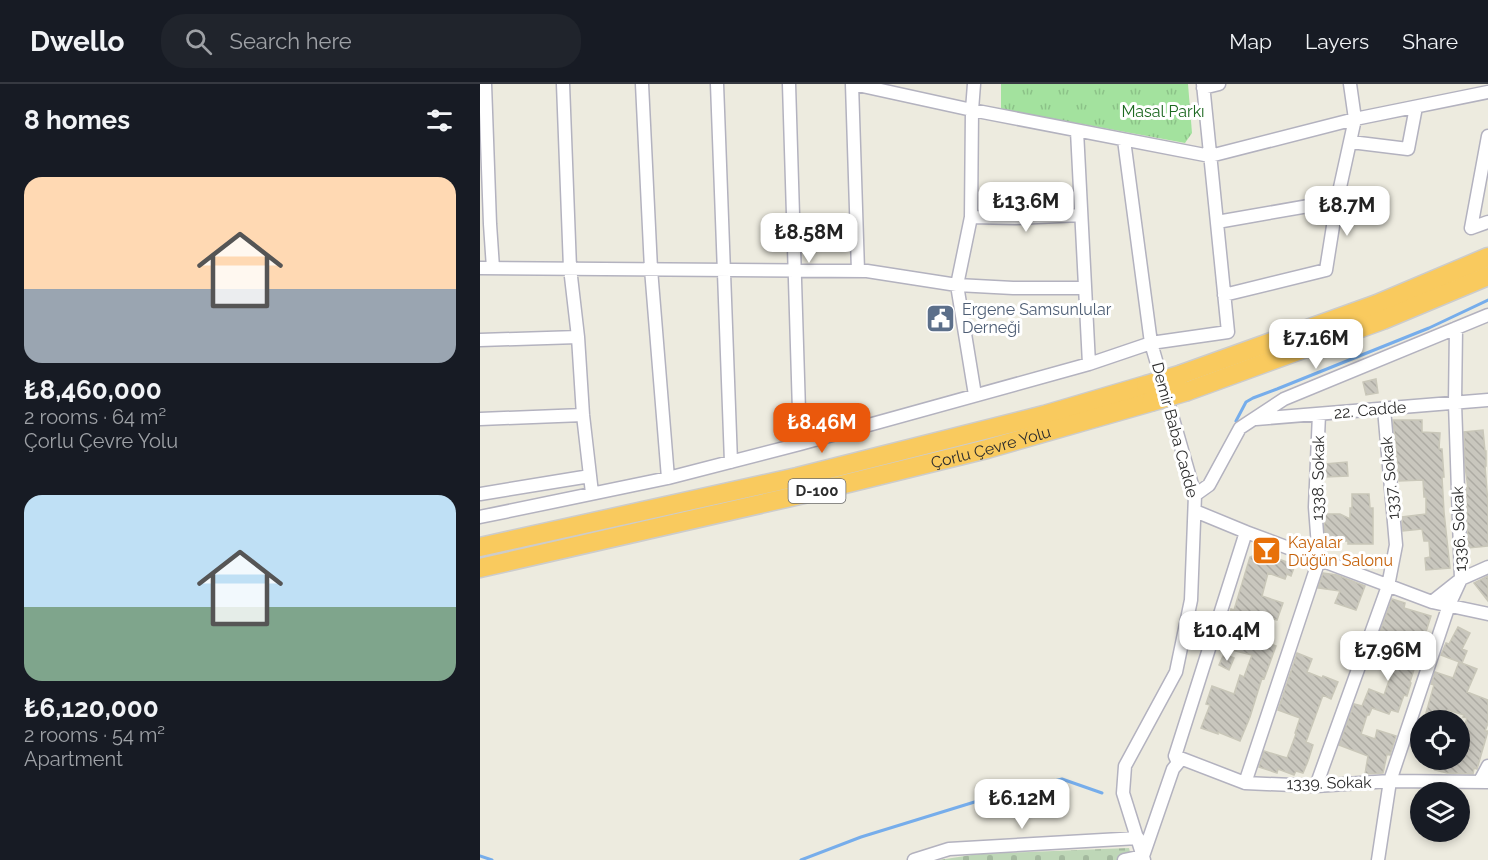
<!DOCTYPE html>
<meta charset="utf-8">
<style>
:root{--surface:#171b24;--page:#20242c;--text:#f1f3f6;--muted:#9ea1a6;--line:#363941;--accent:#ea580c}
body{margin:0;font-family:Raleway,sans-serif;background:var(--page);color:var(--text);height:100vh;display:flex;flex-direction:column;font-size:22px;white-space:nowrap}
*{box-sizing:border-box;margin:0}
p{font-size:20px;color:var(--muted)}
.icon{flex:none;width:33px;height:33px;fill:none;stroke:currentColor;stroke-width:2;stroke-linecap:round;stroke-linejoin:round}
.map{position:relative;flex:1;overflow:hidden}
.drawer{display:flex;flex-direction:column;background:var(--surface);width:480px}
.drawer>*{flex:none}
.controls{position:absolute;left:930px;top:626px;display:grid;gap:12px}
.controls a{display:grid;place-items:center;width:60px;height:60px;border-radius:50%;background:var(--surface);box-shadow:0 3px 9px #0003;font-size:30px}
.price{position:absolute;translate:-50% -51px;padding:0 14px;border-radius:12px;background:#fff;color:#222;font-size:20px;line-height:39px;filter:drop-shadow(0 2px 3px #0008)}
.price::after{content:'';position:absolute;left:50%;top:36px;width:18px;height:14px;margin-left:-9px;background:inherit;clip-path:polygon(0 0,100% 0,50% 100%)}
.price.current{background:var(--accent);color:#fff}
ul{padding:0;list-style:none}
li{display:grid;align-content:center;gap:12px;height:318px;padding:0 24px}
li span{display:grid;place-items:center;height:186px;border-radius:18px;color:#555}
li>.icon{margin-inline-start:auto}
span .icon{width:108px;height:108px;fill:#fffc;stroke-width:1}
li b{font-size:26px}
h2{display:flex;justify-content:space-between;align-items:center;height:72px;padding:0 24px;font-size:26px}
header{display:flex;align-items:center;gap:36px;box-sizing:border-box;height:84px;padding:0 30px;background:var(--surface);border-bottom:2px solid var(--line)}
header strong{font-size:28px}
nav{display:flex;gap:33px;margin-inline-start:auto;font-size:21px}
.search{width:420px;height:54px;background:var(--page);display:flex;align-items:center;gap:15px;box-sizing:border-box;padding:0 21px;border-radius:24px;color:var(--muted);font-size:22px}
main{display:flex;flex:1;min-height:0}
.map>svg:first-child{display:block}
.grass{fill:url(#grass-tufts)}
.cemetery{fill:url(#cemetery-stones)}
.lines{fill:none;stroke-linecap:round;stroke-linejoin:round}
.stream{stroke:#76adeb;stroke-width:3}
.building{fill:url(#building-back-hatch);stroke:#c9c7b9;stroke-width:1.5}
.minor-casing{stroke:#b3b2bf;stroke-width:15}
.highway-casing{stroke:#ccc;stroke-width:21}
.minor{stroke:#fff;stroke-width:12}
.highway{stroke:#f9ca5e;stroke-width:18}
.highway-bridge-casing{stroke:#ccc;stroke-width:21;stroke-linecap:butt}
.highway-bridge{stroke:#f9ca5e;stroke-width:18}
.labels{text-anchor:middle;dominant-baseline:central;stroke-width:6;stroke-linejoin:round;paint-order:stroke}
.shield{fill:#fff;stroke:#6b6b6b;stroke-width:1.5}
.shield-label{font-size:15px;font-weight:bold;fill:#2c2c2c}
.park-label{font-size:16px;fill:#1d6821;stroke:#fff}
.service-label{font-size:16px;fill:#4e5e75;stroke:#fff;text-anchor:start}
.street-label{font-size:16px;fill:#2c2c2c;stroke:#fff}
.food-label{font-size:16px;fill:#c56008;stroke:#fff;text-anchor:start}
</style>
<header>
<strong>Dwello</strong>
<div class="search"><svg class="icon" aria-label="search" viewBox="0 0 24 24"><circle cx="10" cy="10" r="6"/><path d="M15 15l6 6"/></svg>Search here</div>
<nav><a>Map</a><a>Layers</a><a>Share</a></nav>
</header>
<main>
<section class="drawer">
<h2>8 homes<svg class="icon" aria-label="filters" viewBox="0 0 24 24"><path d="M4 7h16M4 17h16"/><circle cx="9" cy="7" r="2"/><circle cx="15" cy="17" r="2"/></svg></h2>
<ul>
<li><span style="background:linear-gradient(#ffd9b3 60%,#9aa5b1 0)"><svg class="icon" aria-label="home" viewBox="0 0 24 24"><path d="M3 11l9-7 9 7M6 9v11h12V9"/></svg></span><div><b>₺8,460,000</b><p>2 rooms · 64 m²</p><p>Çorlu Çevre Yolu</p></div></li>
<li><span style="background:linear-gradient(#bfe0f5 60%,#7fa58c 0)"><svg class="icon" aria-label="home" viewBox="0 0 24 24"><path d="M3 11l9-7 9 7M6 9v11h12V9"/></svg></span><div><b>₺6,120,000</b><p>2 rooms · 54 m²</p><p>Apartment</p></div></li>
</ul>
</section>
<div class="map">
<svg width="1008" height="776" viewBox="0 0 1008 776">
<defs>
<pattern id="grass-tufts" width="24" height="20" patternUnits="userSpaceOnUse" patternTransform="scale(1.5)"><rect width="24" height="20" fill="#a3e29e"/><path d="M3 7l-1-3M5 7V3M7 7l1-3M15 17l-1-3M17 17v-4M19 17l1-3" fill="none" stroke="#8cc288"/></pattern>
<pattern id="cemetery-stones" width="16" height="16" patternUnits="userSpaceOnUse" patternTransform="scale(1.5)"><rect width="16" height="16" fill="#bed7b7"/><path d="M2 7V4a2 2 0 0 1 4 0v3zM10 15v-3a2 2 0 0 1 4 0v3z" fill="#a3b99e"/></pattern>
<pattern id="building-back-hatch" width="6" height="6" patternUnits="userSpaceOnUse" patternTransform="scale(1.5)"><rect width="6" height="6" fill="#c9c7be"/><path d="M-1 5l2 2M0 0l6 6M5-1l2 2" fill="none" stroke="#adaba3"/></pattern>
</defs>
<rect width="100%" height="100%" fill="#edebdf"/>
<path class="grass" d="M 521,0 L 708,0 L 712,49 L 705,59 L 521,25 Z"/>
<path class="cemetery" d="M 649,764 L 652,776 L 459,776 L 498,770 Z"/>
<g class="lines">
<path class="stream" d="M 756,337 L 766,318 L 773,314 L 797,305 L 949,244 L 1008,216
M 0,772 L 12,776
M 321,776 L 381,753 L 501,716 L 582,695 L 622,709"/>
</g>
<path class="building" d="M 896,295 L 898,309 L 886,311 L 883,298 Z
M 913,336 L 942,336 L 942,348 L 960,349 L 959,365 L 962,365 L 964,393 L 962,393 L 964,428 L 970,484 L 946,486 L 945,474 L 950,473 L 949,457 L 944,457 L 942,445 L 923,447 L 922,433 L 946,430 L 946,413 L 944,413 L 943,396 L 919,397 Z
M 1003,346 L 1005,367 L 1006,367 L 1006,382 L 1005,382 L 1008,420 L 1008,462 L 988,464 L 986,404 L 988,404 L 985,382 L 984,348 Z
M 867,378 L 868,392 L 845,393 L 845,380 Z
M 872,410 L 889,410 L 890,424 L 893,424 L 893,460 L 868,460 L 868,457 L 858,457 L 845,451 L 844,430 L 860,430 L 870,435 L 870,424 L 872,424 Z
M 789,465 L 794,467 L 793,473 L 815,481 L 811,492 L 807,490 L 805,495 L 788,489 L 782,512 L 803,519 L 797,536 L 777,530 L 772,547 L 784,552 L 782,557 L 796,562 L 784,595 L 782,594 L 770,633 L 760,657 L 738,648 L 738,650 L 721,644 L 730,621 L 726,620 L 732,602 L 754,610 L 760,591 L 764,593 L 772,571 L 751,566 L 757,543 L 747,540 L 751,525 L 754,526 L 770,473 Z
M 843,489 L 857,491 L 885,502 L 876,526 L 855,519 L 860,507 L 838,504 Z
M 1008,492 L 1008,517 L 994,499 Z
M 912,515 L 925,519 L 924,524 L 951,532 L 930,598 L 931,599 L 927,612 L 924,611 L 918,628 L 911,626 L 909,630 L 892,624 L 889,631 L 887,631 L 881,650 L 895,655 L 897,646 L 916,652 L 910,671 L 907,670 L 903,689 L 885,690 L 888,672 L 859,661 L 874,620 L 882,622 L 889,605 L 904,611 L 913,585 L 893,579 L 900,553 L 898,553 Z
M 978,543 L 990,549 L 982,565 L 987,567 L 982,579 L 961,571 L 966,559 L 969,560 Z
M 817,569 L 832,575 L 827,588 L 842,594 L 843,592 L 858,598 L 851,615 L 843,611 L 826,658 L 833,661 L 828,677 L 823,689 L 816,687 L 814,691 L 798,685 L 797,689 L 779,683 L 784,667 L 807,674 L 816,650 L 815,649 L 820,634 L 798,626 Z
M 744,570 L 754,574 L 749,586 L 739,581 Z
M 979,578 L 997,585 L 987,608 L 1008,616 L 1008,639 L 1005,647 L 1008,647 L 997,685 L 994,684 L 993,690 L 967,689 L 955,686 L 958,675 L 980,675 L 980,657 L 987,634 L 983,633 L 984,631 L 968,626 L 965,636 L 944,636 L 954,601 L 951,600 L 955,588 L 973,594 Z"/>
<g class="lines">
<defs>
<path id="minor" d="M 5,0 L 10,140 L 13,184
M 83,0 L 90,184 L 98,253 L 103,331 L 112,409
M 162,0 L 171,185 L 188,394
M 237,0 L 251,378
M 309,0 L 320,360
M 372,0 L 378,187
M 373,0 L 492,26 L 730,72 L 875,35 L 1008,8
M 494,0 L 492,26 L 491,133 L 477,201 L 495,311
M 723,4 L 739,0
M 597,47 L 609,280
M 644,56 L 671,259 L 715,411 L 711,516 L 696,588 L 645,682 L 643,709 L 664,776
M 871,58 L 928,65 L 936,23
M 491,133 L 536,134 L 601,131
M 737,138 L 857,117
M 991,144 L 1008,52
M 991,144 L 1008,138
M 0,184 L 387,187 L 477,201 L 533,204 L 605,204
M 744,211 L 846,186 L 857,117 L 875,35 L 870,0
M 0,256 L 98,253
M 0,335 L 103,331
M 776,335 L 1008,316
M 0,410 L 110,392
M 715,411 L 729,401 L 760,344 L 804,315 L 1008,231
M 715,427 L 766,448 L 952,518 L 1008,530
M 0,433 L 188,394 L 320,360 L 609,280 L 671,259 L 748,248 L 723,0
M 952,518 L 981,495 L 1008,483
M 695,672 L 765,699 L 836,702 L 910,697 L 1008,698
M 1000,697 L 1008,682
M 765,699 L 839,476 L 835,423 L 839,330
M 836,702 L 908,502 L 916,461 L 904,325
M 434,776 L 469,765 L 658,754
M 644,776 L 663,772 L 693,685 L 698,679 L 695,672 L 766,448
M 898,776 L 910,697 L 969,521 L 981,495 L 975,319 L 976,244"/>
<g id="highway">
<path d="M 702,290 L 897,220 L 1008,173"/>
<path d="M 708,307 L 903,236 L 1008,192"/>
<path d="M 0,463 L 317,393 L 564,331 L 666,301"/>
<path id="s1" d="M 0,484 L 324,410 L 507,365 L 671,318"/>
</g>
</defs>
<use href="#minor" class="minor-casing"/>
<use href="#highway" class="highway-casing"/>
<use href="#minor" class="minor"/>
<use href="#highway" class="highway"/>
<defs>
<path id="highway-bridge" d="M 666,301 L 702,290
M 671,318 L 708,307"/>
</defs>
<use href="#highway-bridge" class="highway-bridge-casing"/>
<use href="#highway-bridge" class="highway-bridge"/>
</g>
<defs>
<symbol id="civic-square" viewBox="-11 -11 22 22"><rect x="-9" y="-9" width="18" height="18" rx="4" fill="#5c6f8a" stroke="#fff"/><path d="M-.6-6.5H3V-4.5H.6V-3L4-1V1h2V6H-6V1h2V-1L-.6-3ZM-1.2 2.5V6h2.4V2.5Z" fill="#fff"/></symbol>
<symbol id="bar-square" viewBox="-11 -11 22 22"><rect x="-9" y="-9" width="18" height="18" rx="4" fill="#e8710a" stroke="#fff"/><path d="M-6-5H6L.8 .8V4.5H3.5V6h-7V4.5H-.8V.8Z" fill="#fff"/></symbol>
</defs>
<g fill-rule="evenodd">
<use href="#civic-square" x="444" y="218" width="33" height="33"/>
<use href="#bar-square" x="770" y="450" width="33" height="33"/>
</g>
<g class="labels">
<rect class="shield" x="308.5" y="395" width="57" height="24" rx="4.5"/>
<g class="shield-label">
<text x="337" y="407">D-100</text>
</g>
<g class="park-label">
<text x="683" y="27">Masal Parkı</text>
</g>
<g class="service-label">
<text x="482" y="225">Ergene Samsunlular<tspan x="482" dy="18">Derneği</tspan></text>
</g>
<g class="street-label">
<text transform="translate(890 326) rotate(-5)">22. Cadde</text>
<text transform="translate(695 346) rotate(75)">Demir Baba Cadde</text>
<text stroke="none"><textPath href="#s1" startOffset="525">Çorlu Çevre Yolu</textPath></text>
<text transform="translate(838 394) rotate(-89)">1338. Sokak</text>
<text transform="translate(910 394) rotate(-95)">1337. Sokak</text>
<text transform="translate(979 445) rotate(-92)">1336. Sokak</text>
<text transform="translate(849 699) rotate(-1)">1339. Sokak</text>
</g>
<g class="food-label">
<text x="808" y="458">Kayalar<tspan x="808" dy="18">Düğün Salonu</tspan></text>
</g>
</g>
</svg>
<div class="controls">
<a><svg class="icon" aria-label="locate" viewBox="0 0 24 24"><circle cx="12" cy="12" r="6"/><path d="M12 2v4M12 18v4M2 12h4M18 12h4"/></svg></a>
<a><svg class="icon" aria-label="layers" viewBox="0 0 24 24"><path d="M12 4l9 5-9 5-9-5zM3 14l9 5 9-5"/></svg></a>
</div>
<b class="price" style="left:546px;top:149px">₺13.6M</b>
<b class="price" style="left:867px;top:153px">₺8.7M</b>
<b class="price" style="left:329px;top:180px">₺8.58M</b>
<b class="price" style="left:836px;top:286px">₺7.16M</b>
<b class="price current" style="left:342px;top:370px">₺8.46M</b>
<b class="price" style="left:747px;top:578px">₺10.4M</b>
<b class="price" style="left:908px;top:598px">₺7.96M</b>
<b class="price" style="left:542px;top:746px">₺6.12M</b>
</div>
</main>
